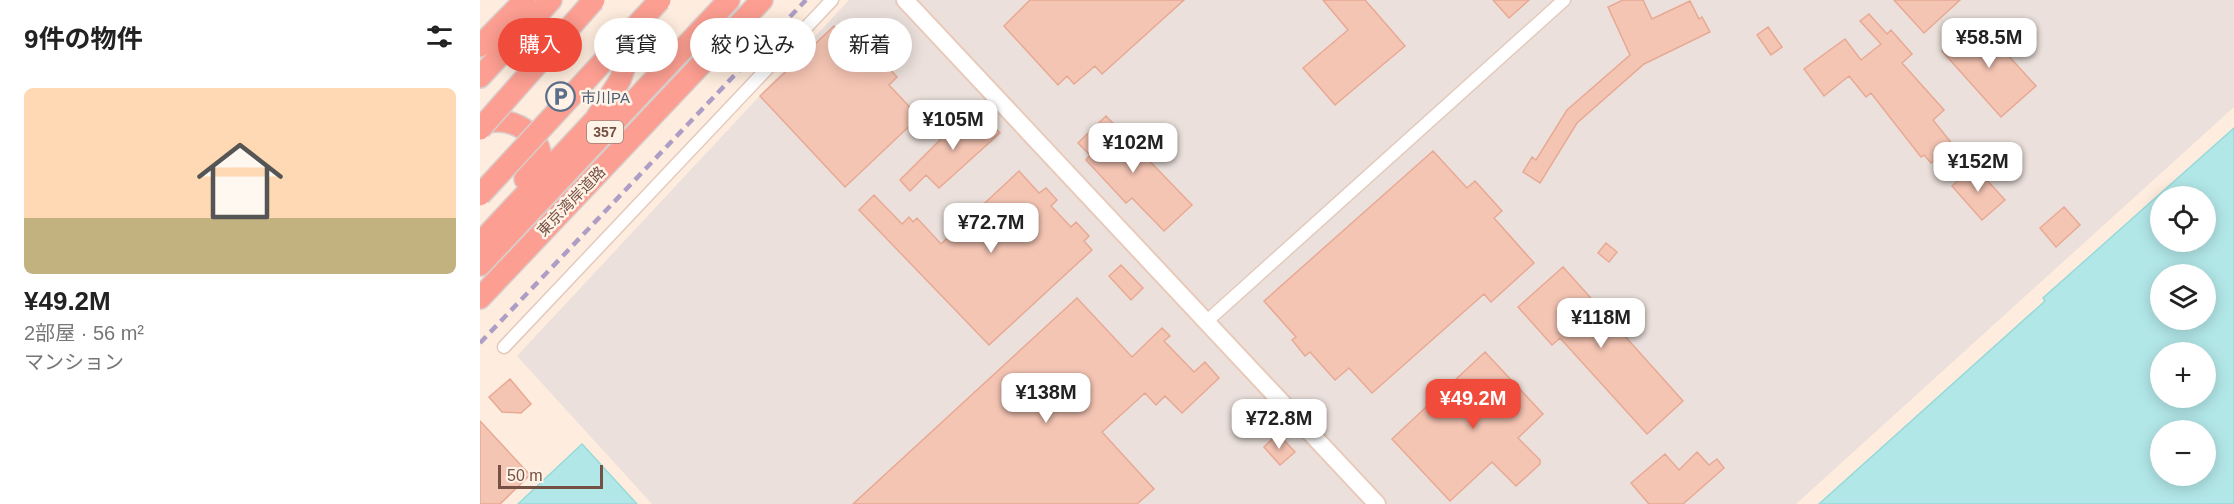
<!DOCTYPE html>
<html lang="ja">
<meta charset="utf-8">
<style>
:root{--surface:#fff;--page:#f2f2f2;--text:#222;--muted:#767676;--accent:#f04b3b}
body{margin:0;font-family:Helvetica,"Noto Sans JP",sans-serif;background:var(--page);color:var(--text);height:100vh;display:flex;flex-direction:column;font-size:22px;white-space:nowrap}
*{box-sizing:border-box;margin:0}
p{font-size:20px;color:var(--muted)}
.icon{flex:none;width:33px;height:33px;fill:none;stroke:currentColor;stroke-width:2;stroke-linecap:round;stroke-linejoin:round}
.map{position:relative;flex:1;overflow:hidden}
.drawer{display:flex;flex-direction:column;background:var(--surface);width:480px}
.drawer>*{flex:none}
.top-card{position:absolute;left:18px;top:18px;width:570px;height:54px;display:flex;gap:12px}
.buttons{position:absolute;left:1670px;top:186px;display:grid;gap:12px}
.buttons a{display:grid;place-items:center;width:66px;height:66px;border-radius:50%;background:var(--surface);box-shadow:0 3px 15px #0003;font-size:30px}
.scale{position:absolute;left:18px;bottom:15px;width:105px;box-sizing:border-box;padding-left:6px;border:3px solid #755045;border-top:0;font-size:16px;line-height:21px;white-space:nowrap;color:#755045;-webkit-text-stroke:4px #fff2e6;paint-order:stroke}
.price{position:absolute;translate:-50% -51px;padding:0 14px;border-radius:12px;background:#fff;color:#222;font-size:20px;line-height:39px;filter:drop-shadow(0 2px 3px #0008)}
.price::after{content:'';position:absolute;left:50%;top:36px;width:18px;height:14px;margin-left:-9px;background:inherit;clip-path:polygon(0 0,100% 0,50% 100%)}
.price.current{background:var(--accent);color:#fff}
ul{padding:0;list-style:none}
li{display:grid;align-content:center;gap:12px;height:318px;padding:0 24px}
li span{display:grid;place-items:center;height:186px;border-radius:9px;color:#555}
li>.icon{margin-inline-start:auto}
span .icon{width:108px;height:108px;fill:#fffc;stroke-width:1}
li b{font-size:26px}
h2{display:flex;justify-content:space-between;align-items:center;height:72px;padding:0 24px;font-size:26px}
.tag{padding:0 21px;border-radius:27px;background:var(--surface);box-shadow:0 3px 15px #0003;font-size:21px;line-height:54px}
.tag.current{background:var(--accent);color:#fff}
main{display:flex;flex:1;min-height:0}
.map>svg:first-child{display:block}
.industrial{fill:#ebe0db}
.water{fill:#b2e7e8;stroke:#98d9da;stroke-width:1.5;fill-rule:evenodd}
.building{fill:#f5c5b4;stroke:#e8a994;stroke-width:1.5}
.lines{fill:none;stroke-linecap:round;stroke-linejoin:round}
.street-casing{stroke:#e4cabd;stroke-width:15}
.secondary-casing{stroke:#e9caba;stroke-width:20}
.highway-casing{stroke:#d8cecb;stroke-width:24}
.street{stroke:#fff;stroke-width:12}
.secondary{stroke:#fff;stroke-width:16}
.highway{stroke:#fc9e91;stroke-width:21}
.rail{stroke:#ae9ec6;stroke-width:4.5;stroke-dasharray:9 6;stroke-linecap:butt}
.highway-bridge-casing{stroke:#d8cecb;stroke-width:24;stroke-linecap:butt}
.highway-bridge{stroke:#fc9e91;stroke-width:21}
.labels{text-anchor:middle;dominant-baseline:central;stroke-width:5;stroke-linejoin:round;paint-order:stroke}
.shield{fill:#fff2e6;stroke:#9e8175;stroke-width:1.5}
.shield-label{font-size:14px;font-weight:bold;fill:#755045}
.service-label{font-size:15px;fill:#4e5e75;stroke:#fff2e6;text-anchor:start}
.street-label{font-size:15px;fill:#755045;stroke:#fff2e6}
</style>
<main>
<section class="drawer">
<h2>9件の物件<svg class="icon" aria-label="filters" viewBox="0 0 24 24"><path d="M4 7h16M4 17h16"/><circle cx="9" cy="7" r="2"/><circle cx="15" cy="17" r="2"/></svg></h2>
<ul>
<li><span style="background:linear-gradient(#ffd9b3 70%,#c2b280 0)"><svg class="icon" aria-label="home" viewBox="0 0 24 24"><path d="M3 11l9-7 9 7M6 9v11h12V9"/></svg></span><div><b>¥49.2M</b><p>2部屋 · 56 m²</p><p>マンション</p></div></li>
</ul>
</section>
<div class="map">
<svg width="1754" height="504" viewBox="0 0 1754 504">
<rect width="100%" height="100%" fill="#feedde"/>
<path class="industrial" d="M 369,0 L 1754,0 L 1754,107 L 1316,504 L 172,504 L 37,356 Z"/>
<path class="water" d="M 1754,128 L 1754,504 L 1339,504 L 1565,301 L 1563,298 ZM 1680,196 L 1725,196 L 1725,242 L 1680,242 ZM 1680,274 L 1725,274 L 1725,320 L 1680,320 ZM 1680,352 L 1725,352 L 1725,398 L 1680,398 ZM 1680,430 L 1725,430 L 1725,476 L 1680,476 Z
M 102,444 L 157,504 L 38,504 Z"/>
<path class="building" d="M 550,0 L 704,0 L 622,74 L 615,66 L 594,84 L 587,76 L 578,85 L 524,26 Z
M 843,0 L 885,0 L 925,46 L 855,105 L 823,68 L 868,30 Z
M 1013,0 L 1049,0 L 1029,18 Z
M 1143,0 L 1163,0 L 1172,19 L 1210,1 L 1219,19 L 1222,17 L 1230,32 L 1164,64 L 1097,123 L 1060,183 L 1043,172 L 1052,157 L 1056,160 L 1087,110 L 1150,55 L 1128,7 Z
M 1414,0 L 1480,0 L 1444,33 Z
M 1389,14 L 1407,34 L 1411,30 L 1432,54 L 1422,63 L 1464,110 L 1453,120 L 1473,145 L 1451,163 L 1444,155 L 1441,157 L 1391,93 L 1386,97 L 1369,76 L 1344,96 L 1324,69 L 1365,39 L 1381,60 L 1401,44 L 1380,21 Z
M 1496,20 L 1556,86 L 1521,117 L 1462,51 Z
M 354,26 L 386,61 L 395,53 L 417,77 L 409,85 L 439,117 L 365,187 L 280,96 Z
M 1288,27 L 1302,47 L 1291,55 L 1277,35 Z
M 489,105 L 510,127 L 512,125 L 520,133 L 459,188 L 446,175 L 430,191 L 420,180 L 484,116 L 481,113 Z
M 626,116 L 712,205 L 684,231 L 652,198 L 646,203 L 606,160 L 610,155 L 598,143 Z
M 953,151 L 987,188 L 995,181 L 1022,211 L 1014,218 L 1054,263 L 1011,302 L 1004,294 L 892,393 L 869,368 L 855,380 L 830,352 L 825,356 L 812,340 L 816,337 L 784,301 Z
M 1494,166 L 1525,200 L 1502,220 L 1472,186 Z
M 539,171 L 559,193 L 566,188 L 577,200 L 571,206 L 591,227 L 596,222 L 609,236 L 604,241 L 612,250 L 509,345 L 379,210 L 394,195 L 422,224 L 429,217 L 433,222 L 437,218 L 461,244 Z
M 1584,207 L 1600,225 L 1576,247 L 1560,228 Z
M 1126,243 L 1137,252 L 1129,262 L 1118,253 Z
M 641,265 L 663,288 L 651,300 L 629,276 Z
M 1083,267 L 1203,401 L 1167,434 L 1080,338 L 1072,345 L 1038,307 Z
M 597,298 L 652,357 L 682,328 L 690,336 L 684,341 L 714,372 L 725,362 L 739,378 L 702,413 L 685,396 L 676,405 L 665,393 L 622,432 L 674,489 L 657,504 L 373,504 Z
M 1005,352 L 1063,414 L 1038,438 L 1060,460 L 1060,464 L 1036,486 L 1012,462 L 970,501 L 912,439 Z
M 30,379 L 51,404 L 41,413 L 22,412 L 9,397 Z
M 0,421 L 50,475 L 20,504 L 0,504 Z
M 798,434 L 815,452 L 800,465 L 784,447 Z
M 1217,452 L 1229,465 L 1237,459 L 1244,468 L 1203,504 L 1169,504 L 1151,483 L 1185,454 L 1199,470 Z"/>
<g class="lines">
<defs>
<path id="street" d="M 726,322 L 1084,0
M 24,347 L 352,0"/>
<path id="secondary" d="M 425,0 L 897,504"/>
<path id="highway" d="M 0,46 L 45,0
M 0,77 L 71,0
M 0,124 C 27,115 57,128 61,157 L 45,179
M 0,243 L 115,120 L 140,80 L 161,22
M 0,265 L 249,0
M 0,298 L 282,0"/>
</defs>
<use href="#street" class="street-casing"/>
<use href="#secondary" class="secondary-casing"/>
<use href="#highway" class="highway-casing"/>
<use href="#street" class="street"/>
<use href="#secondary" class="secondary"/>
<use href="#highway" class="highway"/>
<path class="rail" d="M 0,343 L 326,0"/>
<defs>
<path id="highway-bridge" d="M 0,129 L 114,0
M 0,195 L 180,0"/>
</defs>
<use href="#highway-bridge" class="highway-bridge-casing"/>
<use href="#highway-bridge" class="highway-bridge"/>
</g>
<defs>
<symbol id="parking-ring" viewBox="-11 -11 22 22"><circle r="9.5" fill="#fff2e6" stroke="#5c6f8a" stroke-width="1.5"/><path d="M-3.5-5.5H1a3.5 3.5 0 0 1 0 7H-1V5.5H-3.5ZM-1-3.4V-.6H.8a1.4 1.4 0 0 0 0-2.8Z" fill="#5c6f8a"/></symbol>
</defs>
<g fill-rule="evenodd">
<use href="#parking-ring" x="64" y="80" width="33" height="33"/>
</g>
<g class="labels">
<rect class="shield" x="107" y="121" width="36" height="22" rx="4.5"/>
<g class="shield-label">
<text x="125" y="132">357</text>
</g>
<g class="service-label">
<text x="101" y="97">市川PA</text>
</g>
<g class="street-label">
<text transform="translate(91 201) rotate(-46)">東京湾岸道路</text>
</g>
</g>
</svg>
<div class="buttons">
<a><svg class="icon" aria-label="locate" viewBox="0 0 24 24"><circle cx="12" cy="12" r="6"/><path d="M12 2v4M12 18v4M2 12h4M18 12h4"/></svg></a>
<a><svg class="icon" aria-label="layers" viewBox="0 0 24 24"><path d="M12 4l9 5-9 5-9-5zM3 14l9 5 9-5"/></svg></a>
<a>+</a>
<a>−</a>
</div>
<div class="scale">50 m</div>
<b class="price" style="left:1509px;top:69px">¥58.5M</b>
<b class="price" style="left:473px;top:151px">¥105M</b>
<b class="price" style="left:653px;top:174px">¥102M</b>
<b class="price" style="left:1498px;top:193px">¥152M</b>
<b class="price" style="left:511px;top:254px">¥72.7M</b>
<b class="price" style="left:1121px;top:349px">¥118M</b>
<b class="price" style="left:566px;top:424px">¥138M</b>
<b class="price current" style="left:993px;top:430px">¥49.2M</b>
<b class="price" style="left:799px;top:450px">¥72.8M</b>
<div class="top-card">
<a class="tag current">購入</a>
<a class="tag">賃貸</a>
<a class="tag">絞り込み</a>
<a class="tag">新着</a>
</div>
</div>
</main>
